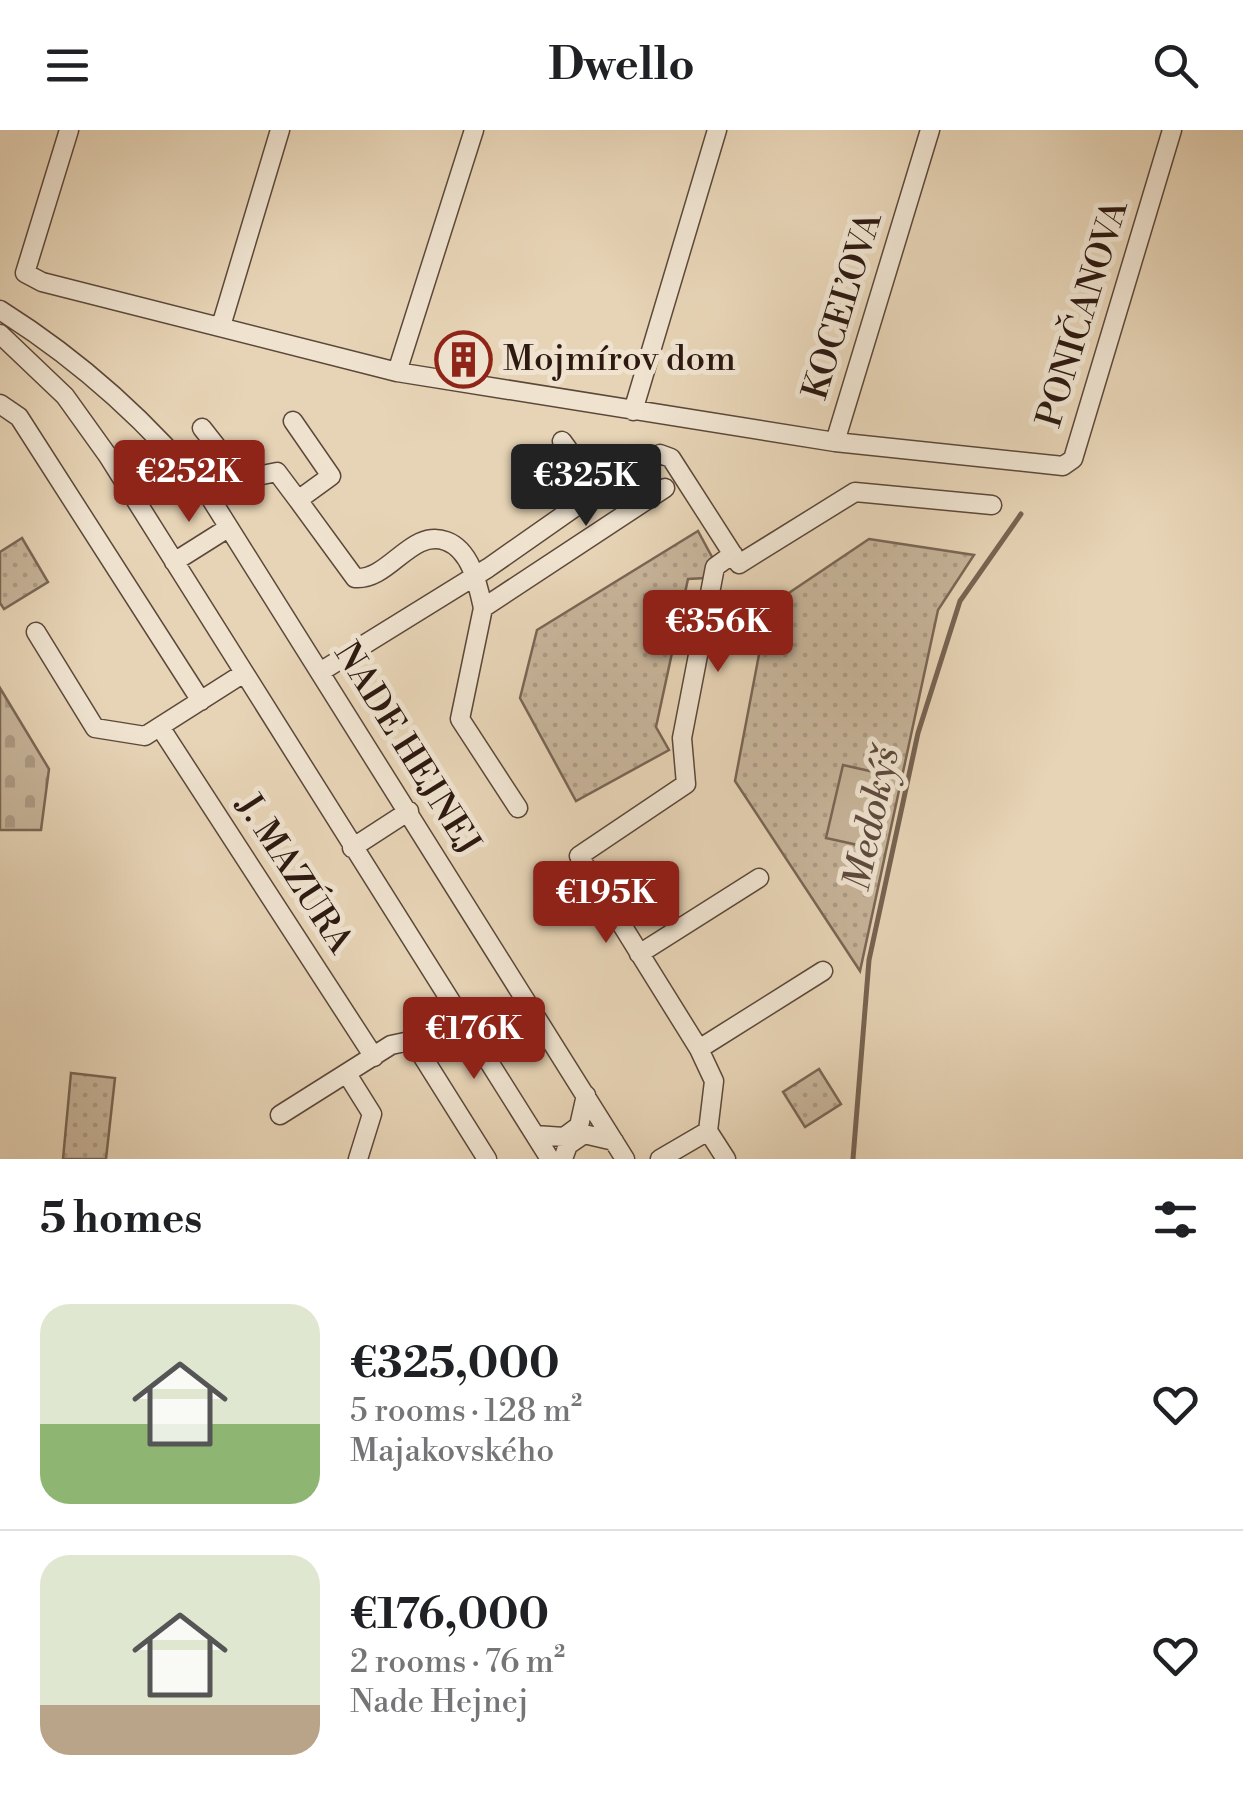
<!DOCTYPE html>
<meta charset="utf-8">
<style>
:root{--surface:#fff;--page:#f2f2f2;--text:#202124;--muted:#757577;--line:#e0e0e0;--accent:#8f2418}
body{margin:0;font-family:"Libre Bodoni",serif;background:var(--page);color:var(--text);height:100vh;display:flex;flex-direction:column;font-size:38px;white-space:nowrap}
*{box-sizing:border-box;margin:0}
p{font-size:32px;color:var(--muted)}
.icon{flex:none;width:55px;height:55px;fill:none;stroke:currentColor;stroke-width:2;stroke-linecap:round;stroke-linejoin:round}
.map{position:relative;height:1029px;overflow:hidden}
.side{display:flex;flex-direction:column;background:var(--surface);flex:1}
.side>*{flex:none}
.price{position:absolute;translate:-50% -85px;padding:0 22px;border-radius:10px;background:var(--accent);color:#fff;font-size:32px;line-height:65px;filter:drop-shadow(0 2px 5px #0008)}
.price::after{content:'';position:absolute;left:50%;top:60px;width:30px;height:22px;margin-left:-15px;background:inherit;clip-path:polygon(0 0,100% 0,50% 100%)}
.price.on{background:#222;color:#fff}
ul{padding:0;list-style:none}
li{display:flex;align-items:center;gap:30px;height:250px;padding:0 40px}
li+li{border-top:2px solid var(--line)}
li span{display:grid;place-items:center;flex:none;width:280px;height:200px;border-radius:30px;color:#555}
li>.icon{margin-inline-start:auto}
span .icon{width:120px;height:120px;fill:#fffc;stroke-width:1}
li b{font-size:42px}
h2{display:flex;justify-content:space-between;align-items:center;height:120px;padding:0 40px;font-size:42px}
header{display:flex;justify-content:space-between;align-items:center;height:130px;padding:0 40px;background:var(--surface);font-size:45px;font-weight:700}
.map>svg:first-child{display:block}
.grass{fill:url(#grass-dots);stroke:#7a6655;stroke-width:2.5}
.cemetery{fill:url(#cemetery-stones);stroke:#7a6655;stroke-width:2.5}
.pitch{fill:#c7b49a;stroke:#7a6655;stroke-width:2.5}
.lines{fill:none;stroke-linecap:round;stroke-linejoin:round}
.stream{stroke:#776352;stroke-width:5}
.minor-casing{stroke:#5c483a;stroke-width:21}
.minor{stroke:#efe3d0;stroke-width:18}
.labels{text-anchor:middle;dominant-baseline:central;stroke-width:10;stroke-linejoin:round;paint-order:stroke}
.street-label{font-size:35px;fill:#2d1910;stroke:#efe3d0}
.poi-label{font-size:35px;fill:#2d1910;stroke:#efe3d0;text-anchor:start}
.water-label{font-size:38px;font-style:italic;fill:#5e4a3c;stroke:#efe3d0}
</style>
<header><svg class="icon" aria-label="menu" viewBox="0 0 24 24"><path d="M4 6h16M4 12h16M4 18h16"/></svg>Dwello<svg class="icon" aria-label="search" viewBox="0 0 24 24"><circle cx="10" cy="10" r="6"/><path d="M15 15l6 6"/></svg></header>
<div class="map">
<svg width="1243" height="1029" viewBox="0 0 1243 1029">
<defs>
<pattern id="grass-dots" width="8" height="8" patternUnits="userSpaceOnUse" patternTransform="scale(2.5)"><rect width="8" height="8" fill="#c7b49a"/><path d="M2 2h.1M6 6h.1" fill="none" stroke="#ab9a84" stroke-width="1.8" stroke-linecap="round"/></pattern>
<pattern id="cemetery-stones" width="16" height="16" patternUnits="userSpaceOnUse" patternTransform="scale(2.5)"><rect width="16" height="16" fill="#c7b49a"/><path d="M2 7V4a2 2 0 0 1 4 0v3zM10 15v-3a2 2 0 0 1 4 0v3z" fill="#ab9a84"/></pattern>
</defs>
<rect width="100%" height="100%" fill="#e7d4b6"/>
<filter id="stains"><feTurbulence type="fractalNoise" baseFrequency=".002" numOctaves="4"/><feColorMatrix values="0 0 0 0 .2 0 0 0 0 .09 0 0 0 0 .02 0 0 0 .5 -.17"/></filter>
<radialGradient id="worn" r=".72"><stop offset=".6" stop-color="#630" stop-opacity="0"/><stop offset="1" stop-color="#630" stop-opacity=".3"/></radialGradient>
<path class="grass" d="M 698,401 L 712,427 L 706,448 L 688,449 L 656,597 L 669,620 L 576,671 L 520,568 L 537,500 Z
M 22,408 L 48,452 L 4,479 L 0,473 L 0,422 Z
M 869,409 L 974,425 L 938,480 L 860,841 L 735,651 L 768,477 Z
M 819,939 L 841,974 L 805,997 L 783,962 Z
M 71,943 L 115,948 L 106,1029 L 63,1029 Z"/>
<path class="cemetery" d="M 0,558 L 49,639 L 41,700 L 0,700 Z"/>
<path class="pitch" d="M 843,635 L 883,644 L 867,717 L 826,708 Z"/>
<g class="lines">
<path class="stream" d="M 853,1029 L 869,830 L 918,603 L 960,471 L 1021,384"/>
<defs>
<path id="minor" d="M 69,0 L 25,143 L 42,152 L 397,242 L 835,312
M 930,0 L 835,312 L 1063,336 L 1073,329 L 1172,0
M 0,180 C 81,231 151,294 211,369 L 625,1029
M 221,196 L 280,0
M 0,204 L 65,266 L 108,326 L 550,1029
M 397,242 L 474,0
M 0,274 L 19,287 L 201,571
M 633,281 L 717,0
M 202,298 L 242,349 L 277,342 L 298,370 L 331,346 L 293,291
M 562,311 L 598,361
M 298,370 L 355,448 C 389,451 411,398 446,411 C 471,420 478,455 483,478
M 174,432 L 228,398
M 36,502 L 95,598 L 145,606 L 244,543
M 320,542 L 488,438 L 598,361 L 660,324 L 671,328 L 739,434 L 855,362 L 992,375
M 160,597 L 374,927
M 518,678 L 460,589 L 483,478 L 665,358
M 352,718 L 409,681
M 639,824 L 759,748
M 699,919 L 823,841
M 347,944 L 372,984 L 358,1029
M 280,985 L 391,915 L 405,912 L 416,916 L 487,1029
M 535,1005 L 564,1007 L 579,996 L 586,965
M 563,1029 L 568,1015 L 584,1004 L 614,1011
M 660,1029 L 708,1001
M 726,1029 L 708,1001 L 714,951 L 699,919 L 579,726 L 686,654 L 682,608 L 715,437 L 733,424"/>
</defs>
<use href="#minor" class="minor-casing"/>
<use href="#minor" class="minor"/>
</g>
<defs>
<symbol id="building-ring" viewBox="-11 -11 22 22"><circle r="9.5" fill="#efe3d0" stroke="#8f2418" stroke-width="1.5"/><path d="M-4-6H4V6H1V3H-1V6H-4ZM-2.5-4.3h1.7v1.8h-1.7ZM.8-4.3h1.7v1.8H.8ZM-2.5-1h1.7V.8h-1.7ZM.8-1h1.7V.8H.8Z" fill="#8f2418"/></symbol>
</defs>
<g fill-rule="evenodd">
<use href="#building-ring" x="432" y="198" width="63" height="63"/>
</g>
<g class="labels">
<g class="street-label">
<text transform="translate(843 176) rotate(-73)">KOCEĽOVA</text>
<text transform="translate(1083 184) rotate(-73)">PONIČANOVA</text>
<text transform="translate(407 619) rotate(58)">NADE HEJNEJ</text>
<text transform="translate(294 744) rotate(57)">J. MAZÚRA</text>
</g>
<g class="poi-label">
<text x="503" y="229">Mojmírov dom</text>
</g>
<g class="water-label">
<text transform="translate(872 689) rotate(-78)">Medokýš</text>
</g>
</g>
<rect width="100%" height="100%" filter="url(#stains)"/>
<rect width="100%" height="100%" fill="url(#worn)"/>
</svg>
<b class="price" style="left:189px;top:395px">€252K</b>
<b class="price on" style="left:586px;top:399px">€325K</b>
<b class="price" style="left:718px;top:545px">€356K</b>
<b class="price" style="left:606px;top:816px">€195K</b>
<b class="price" style="left:474px;top:952px">€176K</b>
</div>
<section class="side">
<h2>5 homes<svg class="icon" aria-label="filters" viewBox="0 0 24 24"><path d="M4 7h16M4 17h16"/><circle cx="9" cy="7" r="2"/><circle cx="15" cy="17" r="2"/></svg></h2>
<ul>
<li><span style="background:linear-gradient(#dfe7d0 60%,#8fb573 0)"><svg class="icon" aria-label="home" viewBox="0 0 24 24"><path d="M3 11l9-7 9 7M6 9v11h12V9"/></svg></span><div><b>€325,000</b><p>5 rooms · 128 m²</p><p>Majakovského</p></div><svg class="icon" aria-label="heart" viewBox="0 0 24 24"><path d="M12 20l-8-8c-3-5 5-10 8-4 3-6 11-1 8 4z"/></svg></li>
<li><span style="background:linear-gradient(#dfe7d0 75%,#b9a48a 0)"><svg class="icon" aria-label="home" viewBox="0 0 24 24"><path d="M3 11l9-7 9 7M6 9v11h12V9"/></svg></span><div><b>€176,000</b><p>2 rooms · 76 m²</p><p>Nade Hejnej</p></div><svg class="icon" aria-label="heart" viewBox="0 0 24 24"><path d="M12 20l-8-8c-3-5 5-10 8-4 3-6 11-1 8 4z"/></svg></li>
</ul>
</section>
